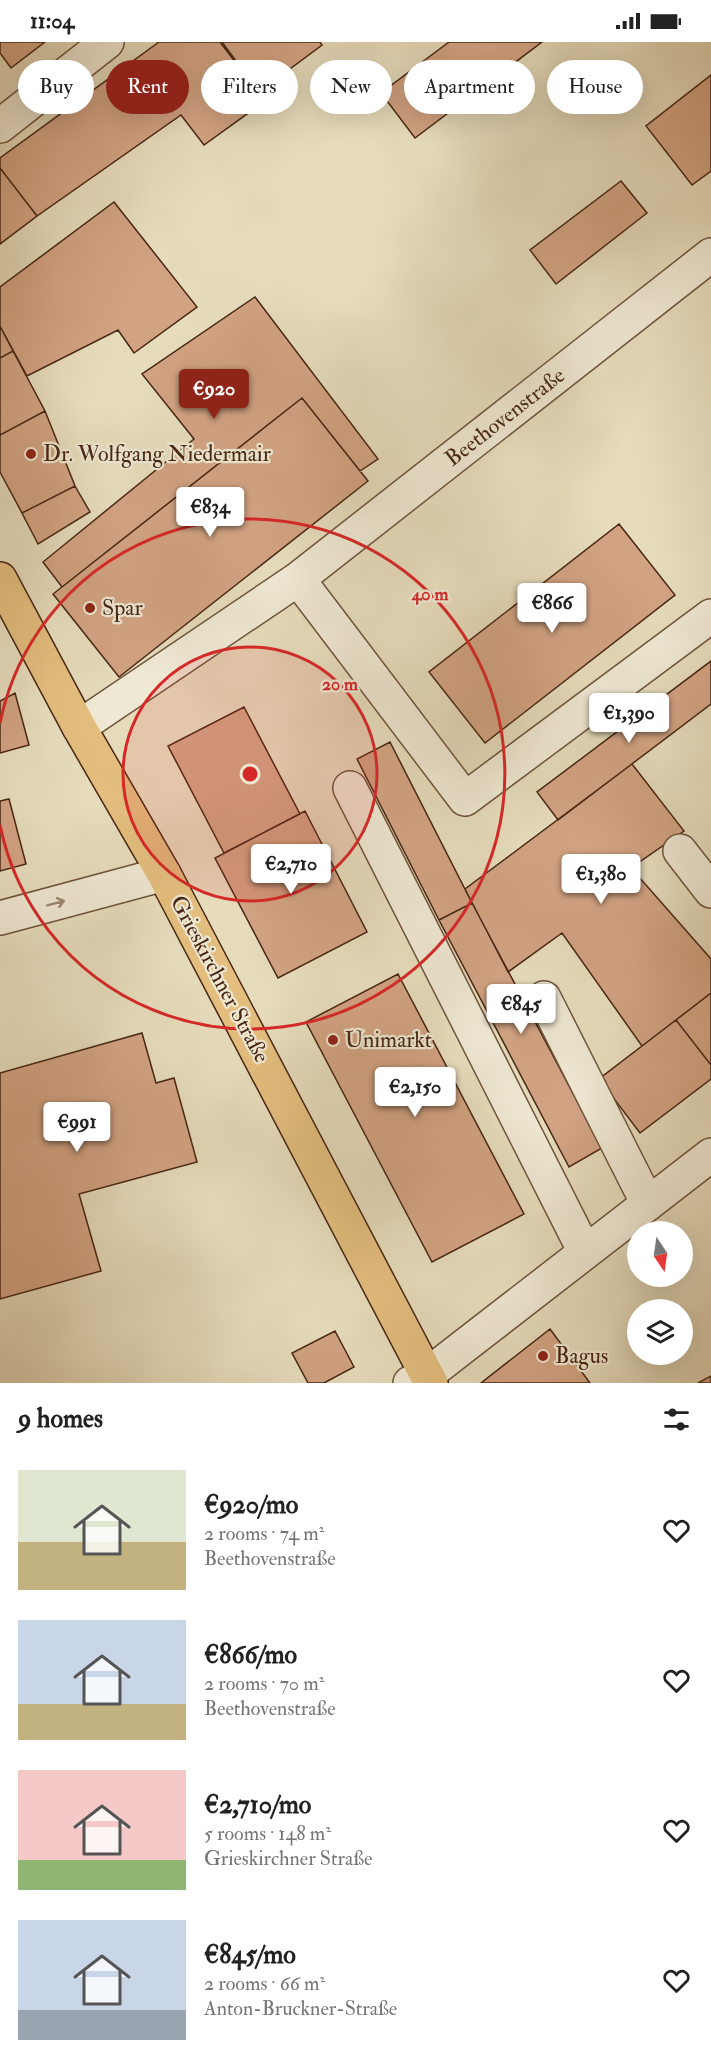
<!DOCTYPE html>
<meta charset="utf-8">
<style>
:root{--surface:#fff;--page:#f6f6f6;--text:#222;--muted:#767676;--accent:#8f2418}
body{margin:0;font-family:"IM FELL Double Pica",serif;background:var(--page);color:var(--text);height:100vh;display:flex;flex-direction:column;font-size:22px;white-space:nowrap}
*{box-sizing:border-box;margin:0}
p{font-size:20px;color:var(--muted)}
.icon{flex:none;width:33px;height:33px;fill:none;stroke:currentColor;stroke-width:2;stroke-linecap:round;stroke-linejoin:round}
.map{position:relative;height:1341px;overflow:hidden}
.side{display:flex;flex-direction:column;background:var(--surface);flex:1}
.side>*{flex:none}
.banner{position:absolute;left:18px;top:18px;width:675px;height:54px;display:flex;gap:12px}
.needle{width:39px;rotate:167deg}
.fabs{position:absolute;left:627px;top:1179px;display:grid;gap:12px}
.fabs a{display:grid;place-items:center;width:66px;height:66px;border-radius:50%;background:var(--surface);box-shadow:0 6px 24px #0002;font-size:30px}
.price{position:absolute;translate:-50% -51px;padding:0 14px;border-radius:6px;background:#fff;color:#222;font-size:20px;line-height:39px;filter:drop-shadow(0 2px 3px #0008)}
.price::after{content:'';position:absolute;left:50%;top:36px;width:18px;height:14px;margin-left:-9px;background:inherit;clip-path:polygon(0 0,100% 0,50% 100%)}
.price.current{background:var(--accent);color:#fff}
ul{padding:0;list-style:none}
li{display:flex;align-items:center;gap:18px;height:150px;padding:0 18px}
li span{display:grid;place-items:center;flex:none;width:168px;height:120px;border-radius:0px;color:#555}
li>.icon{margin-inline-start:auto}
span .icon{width:72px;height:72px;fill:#fffc;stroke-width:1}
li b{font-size:26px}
h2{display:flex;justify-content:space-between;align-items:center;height:72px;padding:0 18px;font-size:26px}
.pill{padding:0 21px;border-radius:27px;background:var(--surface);box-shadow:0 6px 24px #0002;font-size:21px;line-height:54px}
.pill.current{background:var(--accent);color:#fff}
.status{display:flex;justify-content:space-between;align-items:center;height:42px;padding:0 30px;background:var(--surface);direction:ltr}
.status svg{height:16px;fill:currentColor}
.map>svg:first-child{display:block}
.building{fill:#d2a383;stroke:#472613;stroke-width:1.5}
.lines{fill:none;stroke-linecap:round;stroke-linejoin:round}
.minor-casing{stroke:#6f543d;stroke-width:36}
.major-casing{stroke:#472613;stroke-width:36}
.minor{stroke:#efe8d3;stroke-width:33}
.major{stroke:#e3be7e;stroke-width:33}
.oneway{stroke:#9b8773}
.ring{fill:none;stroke:#d62828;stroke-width:3}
.poi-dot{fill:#8f2418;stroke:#efe8d3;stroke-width:2}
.labels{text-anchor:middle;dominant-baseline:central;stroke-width:4.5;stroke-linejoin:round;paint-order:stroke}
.street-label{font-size:22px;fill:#472613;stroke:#efe8d3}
.poi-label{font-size:22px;fill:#472613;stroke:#efe8d3;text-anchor:start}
.centre{fill:#d62828;stroke:#efe8d3;stroke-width:3}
.ring-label{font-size:18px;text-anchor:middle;font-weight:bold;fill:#d62828;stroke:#efe8d3;stroke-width:4.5;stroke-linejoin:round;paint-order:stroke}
</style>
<div class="status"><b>11:04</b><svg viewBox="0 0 49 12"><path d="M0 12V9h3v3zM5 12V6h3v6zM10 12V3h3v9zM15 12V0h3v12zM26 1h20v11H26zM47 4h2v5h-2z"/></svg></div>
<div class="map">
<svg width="711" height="1341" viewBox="0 0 711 1341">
<rect width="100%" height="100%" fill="#e6dcbc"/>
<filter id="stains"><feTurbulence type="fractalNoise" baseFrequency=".00333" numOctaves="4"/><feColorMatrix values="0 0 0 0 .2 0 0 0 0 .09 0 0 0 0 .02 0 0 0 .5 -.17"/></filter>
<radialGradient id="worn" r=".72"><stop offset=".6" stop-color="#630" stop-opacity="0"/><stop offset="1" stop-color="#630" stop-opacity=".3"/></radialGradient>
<path class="building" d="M 0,0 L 45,0 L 11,26 L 0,11 Z
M 159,0 L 220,0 L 265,59 L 204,103 L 181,73 L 37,174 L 0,126 L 0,116 Z
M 222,0 L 320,0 L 322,3 L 259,50 Z
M 449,0 L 542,0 L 415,96 L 381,51 Z
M 711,33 L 711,129 L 692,143 L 646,84 Z
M 0,126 L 37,174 L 0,202 Z
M 621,139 L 647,171 L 556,242 L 530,208 Z
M 114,160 L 197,265 L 134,311 L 118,288 L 27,334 L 0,284 L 0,245 Z
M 255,255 L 378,417 L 360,429 L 302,356 L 62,545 L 43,520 L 194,397 L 142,332 Z
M 0,284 L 13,309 L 0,316 Z
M 13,309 L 45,369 L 0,393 L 0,316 Z
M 302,356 L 368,439 L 119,635 L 53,552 Z
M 45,369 L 75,444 L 22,471 L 0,430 L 0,393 Z
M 75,444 L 90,470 L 38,502 L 22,471 Z
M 619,482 L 675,553 L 485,701 L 429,630 Z
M 711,619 L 711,662 L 558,778 L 537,750 Z
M 15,651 L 29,703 L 0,711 L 0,659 Z
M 244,665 L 300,772 L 224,811 L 168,704 Z
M 390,700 L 472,861 L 439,878 L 357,717 Z
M 632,722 L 684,789 L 631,826 L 711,917 L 711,951 L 642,1004 L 562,891 L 508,930 L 465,847 Z
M 9,757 L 26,822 L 0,829 L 0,759 Z
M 305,769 L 367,890 L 278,936 L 215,816 Z
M 472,861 L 602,1106 L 569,1125 L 439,878 Z
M 398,932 L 524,1172 L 432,1220 L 306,980 Z
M 711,951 L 711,1023 L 676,978 Z
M 676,978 L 711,1023 L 711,1037 L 640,1091 L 599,1037 Z
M 142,991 L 156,1041 L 174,1036 L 197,1120 L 79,1152 L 101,1229 L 0,1257 L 0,1031 Z
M 550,1287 L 590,1341 L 481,1341 Z
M 335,1289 L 354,1325 L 324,1341 L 308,1341 L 292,1311 Z
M 711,1334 L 711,1341 L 698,1341 Z"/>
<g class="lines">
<defs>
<path id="minor" d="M 0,84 L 107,0
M 298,537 L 465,757 L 711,574
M 79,685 L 298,537 L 711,213
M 350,746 L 585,1210
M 680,809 L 711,849
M 0,876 L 164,832
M 544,956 L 648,1162
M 410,1341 L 427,1333 L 463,1305 L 711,1113"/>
<path id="major" d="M 0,537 L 79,685 L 164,832 L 431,1341"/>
</defs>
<use href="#minor" class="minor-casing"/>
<use href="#major" class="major-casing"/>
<use href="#minor" class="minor"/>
<use href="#major" class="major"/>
</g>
<defs><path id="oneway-shaft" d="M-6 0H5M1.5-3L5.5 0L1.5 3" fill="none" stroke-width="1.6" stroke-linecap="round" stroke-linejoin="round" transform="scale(1.5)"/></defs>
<use class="oneway" href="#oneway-shaft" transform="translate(56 861) rotate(-15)"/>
<circle cx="250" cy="732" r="127" fill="#d62828" fill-opacity=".12"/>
<g class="ring">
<circle cx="250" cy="732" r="127"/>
<path d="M0 681A255 255 0 1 1 0 783"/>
</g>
<g class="poi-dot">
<circle cx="31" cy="412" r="6"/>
<circle cx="90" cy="566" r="6"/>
<circle cx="333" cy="998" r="6"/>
<circle cx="543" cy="1314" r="6"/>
</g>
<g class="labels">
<g class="street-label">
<text transform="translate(505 375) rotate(-38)">Beethovenstraße</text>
<text transform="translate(220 937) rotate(62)">Grieskirchner Straße</text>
</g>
<g class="poi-label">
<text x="43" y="412">Dr. Wolfgang Niedermair</text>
<text x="102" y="566">Spar</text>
<text x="345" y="998">Unimarkt</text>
<text x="555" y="1314">Bagus</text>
</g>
</g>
<circle cx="250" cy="732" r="9" class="centre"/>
<g class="ring-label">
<text x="430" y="558">40 m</text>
<text x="340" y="648">20 m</text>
</g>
<rect width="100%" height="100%" filter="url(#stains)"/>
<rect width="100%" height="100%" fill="url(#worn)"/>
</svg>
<div class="fabs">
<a><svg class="needle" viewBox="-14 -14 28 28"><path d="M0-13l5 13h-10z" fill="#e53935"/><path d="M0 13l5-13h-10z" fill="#767676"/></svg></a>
<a><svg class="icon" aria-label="layers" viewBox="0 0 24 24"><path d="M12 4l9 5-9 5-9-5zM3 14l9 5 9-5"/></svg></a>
</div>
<b class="price current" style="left:214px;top:378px">€920</b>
<b class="price" style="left:210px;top:496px">€834</b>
<b class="price" style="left:552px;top:592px">€866</b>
<b class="price" style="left:629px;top:702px">€1,390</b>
<b class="price" style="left:291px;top:853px">€2,710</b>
<b class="price" style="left:601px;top:863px">€1,380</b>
<b class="price" style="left:521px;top:993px">€845</b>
<b class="price" style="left:415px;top:1076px">€2,150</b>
<b class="price" style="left:77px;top:1111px">€991</b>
<div class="banner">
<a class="pill">Buy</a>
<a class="pill current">Rent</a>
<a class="pill">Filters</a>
<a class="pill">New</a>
<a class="pill">Apartment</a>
<a class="pill">House</a>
</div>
</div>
<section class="side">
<h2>9 homes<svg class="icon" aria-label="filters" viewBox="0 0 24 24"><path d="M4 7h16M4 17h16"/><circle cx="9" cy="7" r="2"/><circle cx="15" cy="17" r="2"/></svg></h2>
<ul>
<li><span style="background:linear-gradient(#dfe7d0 60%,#c2b280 0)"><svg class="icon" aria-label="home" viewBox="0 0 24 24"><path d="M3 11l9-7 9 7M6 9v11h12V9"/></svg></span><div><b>€920/mo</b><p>2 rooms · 74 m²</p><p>Beethovenstraße</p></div><svg class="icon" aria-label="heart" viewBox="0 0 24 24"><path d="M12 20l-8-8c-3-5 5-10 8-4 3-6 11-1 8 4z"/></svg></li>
<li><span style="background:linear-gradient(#c9d6e8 70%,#c2b280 0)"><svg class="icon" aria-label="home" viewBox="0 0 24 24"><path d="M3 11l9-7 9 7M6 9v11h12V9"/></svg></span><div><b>€866/mo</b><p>2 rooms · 70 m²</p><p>Beethovenstraße</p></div><svg class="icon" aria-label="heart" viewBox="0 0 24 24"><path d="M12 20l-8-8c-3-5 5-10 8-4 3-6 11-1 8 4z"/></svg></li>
<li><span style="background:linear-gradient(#f6c9c9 75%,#8fb573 0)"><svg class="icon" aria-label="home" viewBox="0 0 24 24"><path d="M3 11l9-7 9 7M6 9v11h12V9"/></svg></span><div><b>€2,710/mo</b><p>5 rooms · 148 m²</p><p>Grieskirchner Straße</p></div><svg class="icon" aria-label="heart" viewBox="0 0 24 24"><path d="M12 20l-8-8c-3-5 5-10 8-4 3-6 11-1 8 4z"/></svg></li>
<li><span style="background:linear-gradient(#c9d6e8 75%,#9aa5b1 0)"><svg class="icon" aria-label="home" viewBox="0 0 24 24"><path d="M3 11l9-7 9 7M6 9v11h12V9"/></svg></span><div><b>€845/mo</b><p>2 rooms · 66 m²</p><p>Anton-Bruckner-Straße</p></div><svg class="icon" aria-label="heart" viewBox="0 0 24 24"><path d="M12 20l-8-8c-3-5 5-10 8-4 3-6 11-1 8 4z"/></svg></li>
</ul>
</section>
